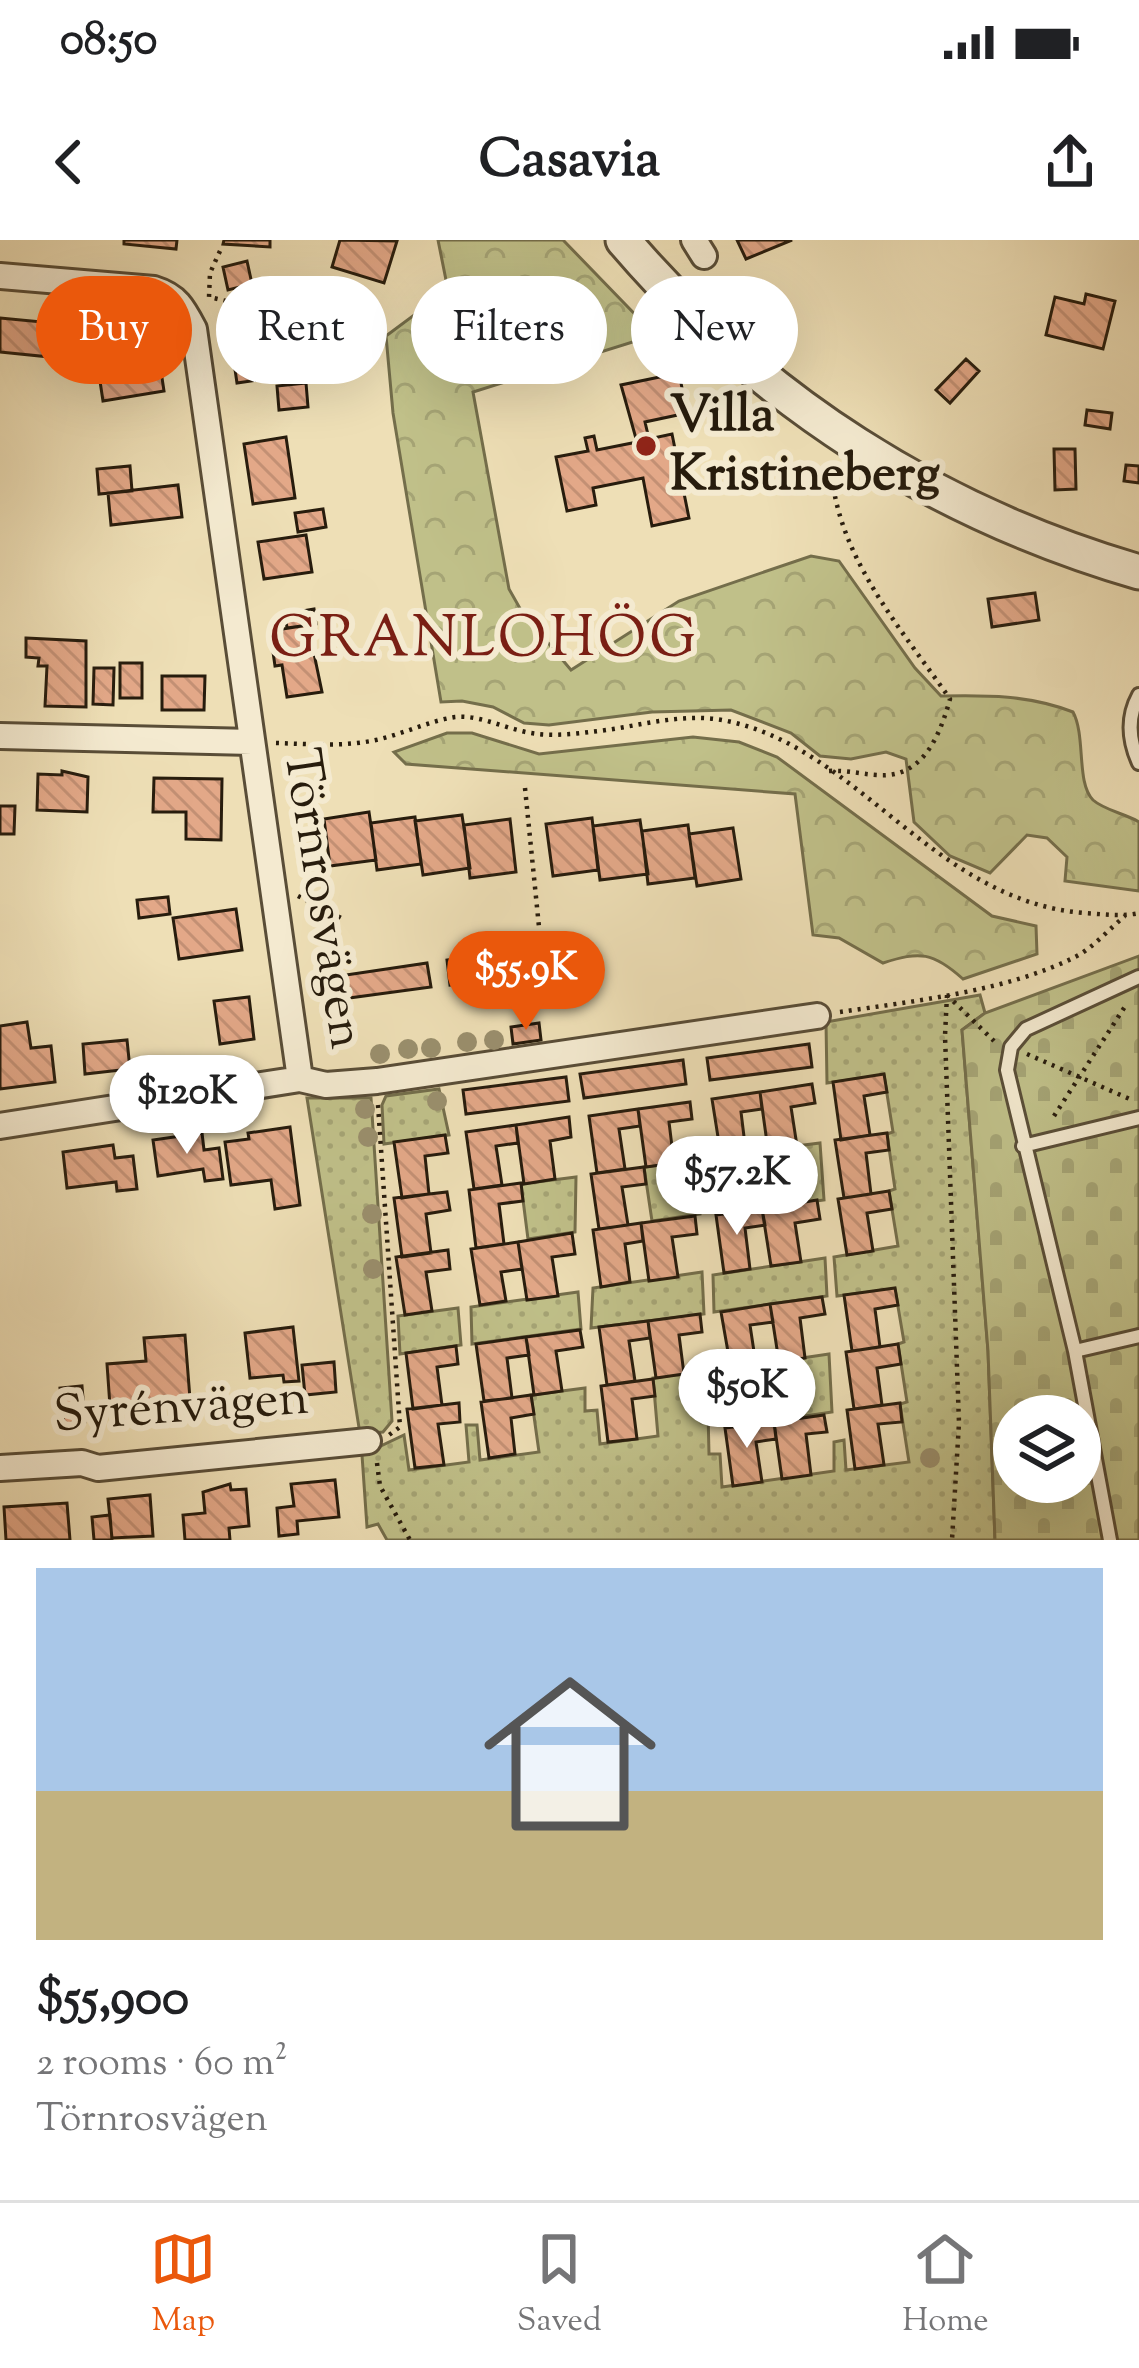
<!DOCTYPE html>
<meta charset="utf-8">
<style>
:root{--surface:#fff;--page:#f6f6f6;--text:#202124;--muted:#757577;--line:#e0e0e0;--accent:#ea580c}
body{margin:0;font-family:"Sorts Mill Goudy",serif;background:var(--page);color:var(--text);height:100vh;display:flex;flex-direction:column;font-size:45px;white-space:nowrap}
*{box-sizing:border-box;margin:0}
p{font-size:39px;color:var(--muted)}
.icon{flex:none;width:66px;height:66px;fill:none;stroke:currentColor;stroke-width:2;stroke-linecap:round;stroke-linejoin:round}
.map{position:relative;height:1300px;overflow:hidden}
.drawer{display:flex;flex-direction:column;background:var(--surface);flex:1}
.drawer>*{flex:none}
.banner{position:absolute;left:36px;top:36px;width:1068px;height:108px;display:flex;gap:24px}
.controls{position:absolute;left:993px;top:1155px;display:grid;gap:24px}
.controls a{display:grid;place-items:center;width:108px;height:108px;border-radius:50%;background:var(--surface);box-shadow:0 12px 48px #0002;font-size:60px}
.price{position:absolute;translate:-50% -102px;padding:0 27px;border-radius:42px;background:#fff;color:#222;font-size:39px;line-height:78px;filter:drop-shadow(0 3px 6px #0008)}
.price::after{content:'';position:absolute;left:50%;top:72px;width:36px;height:27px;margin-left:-18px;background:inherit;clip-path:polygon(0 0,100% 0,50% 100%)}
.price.current{background:var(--accent);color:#fff}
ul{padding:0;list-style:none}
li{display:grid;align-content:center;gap:24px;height:636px;padding:0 36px}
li+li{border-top:3px solid var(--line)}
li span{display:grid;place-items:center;height:372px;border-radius:0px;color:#555}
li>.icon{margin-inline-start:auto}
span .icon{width:216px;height:216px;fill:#fffc;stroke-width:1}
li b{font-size:51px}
.chip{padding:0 42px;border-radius:54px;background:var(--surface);box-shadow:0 12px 48px #0002;font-size:42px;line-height:108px}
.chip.current{background:var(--accent);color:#fff}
.status{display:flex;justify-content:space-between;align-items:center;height:84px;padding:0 60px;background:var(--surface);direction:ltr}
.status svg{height:33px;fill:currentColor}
header{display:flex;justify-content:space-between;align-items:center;height:156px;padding:0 36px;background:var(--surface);font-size:54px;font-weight:800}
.dock{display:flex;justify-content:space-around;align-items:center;height:168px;border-top:3px solid var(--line);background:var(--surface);font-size:33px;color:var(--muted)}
.dock a{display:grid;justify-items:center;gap:6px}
.dock .current{color:var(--accent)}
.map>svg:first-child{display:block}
.green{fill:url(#green-dots);stroke:#746e4b;stroke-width:3}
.forest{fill:url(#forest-crowns);stroke:#746e4b;stroke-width:3}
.cemetery{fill:url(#cemetery-stones);stroke:#746e4b;stroke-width:3;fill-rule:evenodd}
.building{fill:url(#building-back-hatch);stroke:#271c0d;stroke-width:3}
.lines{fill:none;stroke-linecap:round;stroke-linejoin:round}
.service-casing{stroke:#594d37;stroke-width:18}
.minor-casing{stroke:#594d37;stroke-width:30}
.tertiary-casing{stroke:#594d37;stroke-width:39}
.path{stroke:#271c0d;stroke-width:4.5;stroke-dasharray:3 6;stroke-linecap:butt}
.service{stroke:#f4ead0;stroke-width:12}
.minor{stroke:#f4ead0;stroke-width:24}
.tertiary{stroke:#f4ead0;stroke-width:33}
.tree{fill:#9a8f6d}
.poi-dot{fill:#8f2418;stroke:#f4ead0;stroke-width:4.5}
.labels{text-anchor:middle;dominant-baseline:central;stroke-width:12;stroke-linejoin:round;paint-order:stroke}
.poi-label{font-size:51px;font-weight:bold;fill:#271c0d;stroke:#f4ead0;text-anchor:start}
.street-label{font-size:51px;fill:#271c0d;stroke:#f4ead0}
.quarter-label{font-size:57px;letter-spacing:3px;fill:#7a1f14;stroke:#f4ead0}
</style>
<div class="status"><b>08:50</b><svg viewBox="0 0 49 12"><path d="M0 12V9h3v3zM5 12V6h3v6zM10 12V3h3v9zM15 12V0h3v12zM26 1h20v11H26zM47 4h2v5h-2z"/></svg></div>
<header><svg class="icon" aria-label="back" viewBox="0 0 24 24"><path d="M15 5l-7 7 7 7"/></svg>Casavia<svg class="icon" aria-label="share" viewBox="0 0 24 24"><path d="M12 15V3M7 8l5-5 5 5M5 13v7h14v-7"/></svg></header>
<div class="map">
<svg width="1139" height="1300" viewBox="0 0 1139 1300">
<defs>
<pattern id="green-dots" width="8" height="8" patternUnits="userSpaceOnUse" patternTransform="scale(3)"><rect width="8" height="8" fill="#c0c089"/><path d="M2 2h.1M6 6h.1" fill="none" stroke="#a5a475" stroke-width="1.8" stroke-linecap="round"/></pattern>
<pattern id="forest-crowns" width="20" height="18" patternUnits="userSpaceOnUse" patternTransform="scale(3)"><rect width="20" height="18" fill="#c0c089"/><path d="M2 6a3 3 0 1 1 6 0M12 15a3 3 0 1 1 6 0" fill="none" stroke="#a5a475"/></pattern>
<pattern id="cemetery-stones" width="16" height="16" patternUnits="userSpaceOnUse" patternTransform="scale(3)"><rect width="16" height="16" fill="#c0c089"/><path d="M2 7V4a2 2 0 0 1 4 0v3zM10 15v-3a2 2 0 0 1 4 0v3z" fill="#a5a475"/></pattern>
<pattern id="building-back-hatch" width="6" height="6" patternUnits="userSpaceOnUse" patternTransform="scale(3)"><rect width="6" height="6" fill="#e3a888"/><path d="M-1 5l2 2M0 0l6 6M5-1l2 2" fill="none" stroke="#c39074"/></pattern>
</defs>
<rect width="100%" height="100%" fill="#eedfb6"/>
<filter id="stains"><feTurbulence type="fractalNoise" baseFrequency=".00167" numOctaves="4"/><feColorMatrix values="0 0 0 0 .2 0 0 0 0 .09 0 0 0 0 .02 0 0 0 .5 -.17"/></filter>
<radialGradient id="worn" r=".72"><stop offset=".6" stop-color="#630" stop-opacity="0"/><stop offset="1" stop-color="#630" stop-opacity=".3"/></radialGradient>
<path class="green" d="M 980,755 L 985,773 L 962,790 L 988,1111 L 995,1300 L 387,1300 L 378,1284 L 367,1287 L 362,1215 L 404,1195 L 409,1230 L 469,1222 L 466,1185 L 477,1185 L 480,1220 L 539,1212 L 531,1155 L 585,1148 L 585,1171 L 597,1170 L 600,1204 L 658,1196 L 653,1138 L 707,1130 L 709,1214 L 720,1214 L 722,1247 L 834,1231 L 834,1202 L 844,1200 L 846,1230 L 909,1222 L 900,1164 L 907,1162 L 898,1104 L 904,1102 L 895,1049 L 837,1056 L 834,1017 L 898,1006 L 889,951 L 895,949 L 887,894 L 893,892 L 884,835 L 827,843 L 826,782 Z
M 439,849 L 449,895 L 384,904 L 382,865 L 386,856 Z
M 307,858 L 371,858 L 392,1181 L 383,1192 L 360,1194 Z
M 820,903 L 824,960 L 771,967 L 764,910 Z
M 697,920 L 700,974 L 652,981 L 644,927 Z
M 576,937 L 575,992 L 528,999 L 521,944 Z
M 825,1018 L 827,1056 L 714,1072 L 713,1035 Z
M 702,1032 L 704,1074 L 591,1088 L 593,1048 Z
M 578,1052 L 581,1089 L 472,1104 L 471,1067 Z
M 458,1068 L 461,1105 L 400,1114 L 398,1076 Z
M 829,1114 L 832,1172 L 785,1179 L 775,1122 Z"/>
<path class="forest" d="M 438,0 L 563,0 L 655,95 L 473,152 L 509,349 L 522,372 L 571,430 L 679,361 L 811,316 L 839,321 L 915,428 L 941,456 C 987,455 1029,455 1073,472 C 1086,496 1076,543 1093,560 C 1104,570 1126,574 1139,582 L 1139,651 L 1065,641 L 1067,617 L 1047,598 L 1027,595 L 990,633 L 950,616 L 914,582 L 906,519 L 886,512 L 851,519 L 820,516 L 791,493 L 731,470 L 652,472 L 549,485 L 524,483 L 493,467 L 462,461 L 441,462 L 393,173 L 386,96 L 417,73 L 446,40 Z
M 447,493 L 472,493 L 539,514 L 693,497 L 739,502 L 777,517 L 992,676 L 1036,686 L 1037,714 L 963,739 C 933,712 920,711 883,723 L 839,698 L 813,695 L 795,554 L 406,524 L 394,512 Z"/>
<path class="cemetery" d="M 1139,716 L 1139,1300 L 995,1300 L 988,1111 L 962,790 L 985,773 ZM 1014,1176 L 1080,1176 L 1080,1242 L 1014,1242 Z"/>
<path class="building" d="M 124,0 L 177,0 L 176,9 L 124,4 Z
M 224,0 L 270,0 L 270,7 L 223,4 Z
M 340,0 L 397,1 L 384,43 L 332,27 Z
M 737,0 L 792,0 L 746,19 Z
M 247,21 L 252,44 L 228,50 L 223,27 Z
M 1086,54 L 1115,61 L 1103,109 L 1046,95 L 1055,57 L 1084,64 Z
M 274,60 L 277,79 L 241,84 L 238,65 Z
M 0,78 L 53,83 L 50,117 L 0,112 Z
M 294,95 L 300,134 L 237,143 L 232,109 Z
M 100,101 L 102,121 L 73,124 L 71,104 Z
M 159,118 L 164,151 L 103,161 L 98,128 Z
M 966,119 L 979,131 L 950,163 L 936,150 Z
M 679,133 L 687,173 L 645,182 L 649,199 L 672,194 L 689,278 L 652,286 L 643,238 L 593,248 L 596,265 L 567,271 L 556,217 L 588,211 L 585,198 L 594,196 L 597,210 L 637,202 L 621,145 Z
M 306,143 L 308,167 L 279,170 L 277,146 Z
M 1087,170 L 1112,173 L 1110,189 L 1085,185 Z
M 286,197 L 295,258 L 253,264 L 244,204 Z
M 1054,209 L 1075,209 L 1076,249 L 1055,250 Z
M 1126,225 L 1139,226 L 1139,243 L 1124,241 Z
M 130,226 L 132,251 L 99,254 L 97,229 Z
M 178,245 L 182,277 L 111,285 L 108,253 Z
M 323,269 L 326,287 L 298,292 L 295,273 Z
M 306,295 L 312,332 L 264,339 L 258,302 Z
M 1035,353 L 1039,380 L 992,387 L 988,359 Z
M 314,369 L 316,384 L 287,388 L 285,374 Z
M 308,385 L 322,452 L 287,457 L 282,425 L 275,426 L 270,391 Z
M 26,398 L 86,401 L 86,467 L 45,466 L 47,426 L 38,426 L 39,418 L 26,417 Z
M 120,423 L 142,423 L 142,458 L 120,458 Z
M 94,428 L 114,428 L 113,465 L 93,464 Z
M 162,436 L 205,436 L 204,470 L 162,470 Z
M 62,531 L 88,537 L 87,572 L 37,570 L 38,534 L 62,535 Z
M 154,538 L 222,539 L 221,600 L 186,599 L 186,572 L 153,572 Z
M 0,566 L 15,566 L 14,594 L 0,594 Z
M 369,572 L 376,620 L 330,626 L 324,579 Z
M 462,575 L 470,628 L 423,635 L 415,581 Z
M 415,577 L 421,624 L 377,630 L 371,583 Z
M 592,578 L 598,630 L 553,636 L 546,584 Z
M 510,579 L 516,632 L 470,638 L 464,585 Z
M 640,580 L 648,634 L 600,640 L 593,586 Z
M 688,585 L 695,638 L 648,644 L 642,591 Z
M 733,588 L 741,639 L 697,646 L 689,594 Z
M 168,657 L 170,674 L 139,678 L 137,660 Z
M 236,669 L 242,710 L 179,719 L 173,678 Z
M 529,709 L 532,734 L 450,745 L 447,720 Z
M 427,723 L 431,747 L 349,758 L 346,735 Z
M 249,757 L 254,799 L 220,804 L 214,761 Z
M 27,782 L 31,808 L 51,806 L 55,842 L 0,849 L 0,786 Z
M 539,783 L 541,800 L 513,804 L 511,787 Z
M 127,800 L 130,829 L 85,834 L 83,804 Z
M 809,804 L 812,827 L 710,840 L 707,818 Z
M 683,820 L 686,844 L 584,858 L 580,834 Z
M 884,834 L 887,852 L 864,856 L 870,895 L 841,900 L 833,842 Z
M 566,837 L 569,861 L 466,874 L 463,850 Z
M 812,844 L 815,863 L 791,867 L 797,906 L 768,910 L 760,852 Z
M 760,852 L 762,869 L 741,872 L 746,913 L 721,916 L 712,859 Z
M 690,862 L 692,879 L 669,882 L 674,923 L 646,927 L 638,869 Z
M 638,869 L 640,886 L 619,889 L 625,929 L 597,933 L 589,876 Z
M 569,877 L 571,897 L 550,901 L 555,939 L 524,944 L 516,885 Z
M 516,885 L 518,903 L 496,906 L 502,945 L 474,949 L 466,892 Z
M 290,887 L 300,965 L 275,969 L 271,940 L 231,945 L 225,902 L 249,899 L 248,893 Z
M 202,893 L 204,910 L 219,908 L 223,939 L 205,941 L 203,929 L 158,936 L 153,900 Z
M 887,893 L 889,910 L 866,913 L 871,954 L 844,958 L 835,900 Z
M 445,895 L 448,913 L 425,916 L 429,954 L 402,958 L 394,902 Z
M 113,905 L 115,918 L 133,916 L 137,949 L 117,951 L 116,942 L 67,948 L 63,912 Z
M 764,910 L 766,928 L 743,931 L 748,971 L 721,974 L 714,917 Z
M 644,927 L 646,944 L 622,947 L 628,985 L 599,989 L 591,934 Z
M 521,943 L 523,961 L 499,964 L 504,1004 L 476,1008 L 469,950 Z
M 889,951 L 892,969 L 867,973 L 873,1011 L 847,1015 L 838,959 Z
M 447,952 L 450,970 L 426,974 L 431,1013 L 402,1017 L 394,958 Z
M 817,960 L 820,979 L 795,983 L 801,1022 L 771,1026 L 762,969 Z
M 762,969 L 765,985 L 745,988 L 750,1029 L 724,1033 L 716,975 Z
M 695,976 L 697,994 L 672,997 L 678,1037 L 649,1041 L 641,983 Z
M 641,983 L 643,1001 L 625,1004 L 630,1042 L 601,1047 L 593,990 Z
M 572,993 L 575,1014 L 552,1017 L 558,1056 L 527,1060 L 518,1002 Z
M 518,1002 L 522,1029 L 501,1032 L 506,1061 L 480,1065 L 471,1009 Z
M 448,1010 L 450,1029 L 426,1032 L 432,1071 L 405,1075 L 396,1017 Z
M 895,1048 L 898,1065 L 875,1069 L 880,1107 L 852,1111 L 844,1055 Z
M 822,1057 L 825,1074 L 800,1078 L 805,1118 L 779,1122 L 770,1064 Z
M 770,1064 L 773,1082 L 750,1085 L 756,1125 L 731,1129 L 721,1072 Z
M 700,1074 L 702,1092 L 679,1095 L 684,1134 L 656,1138 L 648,1081 Z
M 648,1081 L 650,1098 L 629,1101 L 635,1141 L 607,1145 L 599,1087 Z
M 293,1087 L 299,1141 L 284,1142 L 283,1135 L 250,1138 L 245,1093 Z
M 580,1090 L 583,1107 L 556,1111 L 562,1151 L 534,1155 L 526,1097 Z
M 185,1095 L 190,1159 L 110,1166 L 107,1124 L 146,1121 L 144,1098 Z
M 526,1097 L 529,1115 L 507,1118 L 512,1158 L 484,1161 L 476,1104 Z
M 898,1104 L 901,1124 L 877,1128 L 882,1165 L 854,1169 L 846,1112 Z
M 456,1106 L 458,1124 L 437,1127 L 442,1165 L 413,1169 L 406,1113 Z
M 334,1122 L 336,1152 L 305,1155 L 302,1125 Z
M 775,1123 L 778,1140 L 753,1143 L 758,1183 L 732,1187 L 724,1130 Z
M 653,1139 L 655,1156 L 632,1159 L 637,1199 L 608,1202 L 601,1146 Z
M 82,1146 L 85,1182 L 64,1184 L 60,1148 Z
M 531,1155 L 534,1174 L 511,1178 L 515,1214 L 489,1218 L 481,1162 Z
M 459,1163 L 460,1182 L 438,1184 L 444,1225 L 415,1228 L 407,1169 Z
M 900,1163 L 902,1182 L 878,1184 L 884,1225 L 855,1229 L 847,1170 Z
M 824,1175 L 827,1192 L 806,1194 L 811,1235 L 782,1239 L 774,1182 Z
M 774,1182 L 776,1199 L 756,1202 L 762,1242 L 733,1246 L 725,1188 Z
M 335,1240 L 339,1277 L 297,1281 L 298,1294 L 279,1296 L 277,1268 L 294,1266 L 291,1244 Z
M 230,1244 L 231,1250 L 246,1249 L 249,1286 L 229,1288 L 230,1300 L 185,1300 L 183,1275 L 205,1273 L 203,1252 Z
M 150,1255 L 153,1296 L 112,1298 L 108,1259 Z
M 67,1263 L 70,1300 L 6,1300 L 4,1267 Z
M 110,1275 L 112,1300 L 94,1300 L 92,1277 Z"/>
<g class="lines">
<defs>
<path id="service" d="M 1139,455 C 1127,477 1129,501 1139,523
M 1023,906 L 1139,878
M 1075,1111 L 1139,1096
M 1110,1300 L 1075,1111 L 1007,830 L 1011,807 L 1026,789 L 1139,737"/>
<path id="minor" d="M 694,0 L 704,16
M 0,36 L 154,49 C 177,56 183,68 194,89 L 300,839
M 0,496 L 252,502
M 0,886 L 300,839 L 326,845 L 377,841 L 817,776
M 0,1228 L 82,1223 L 98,1228 L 368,1201"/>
<path id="tertiary" d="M 623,0 C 760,161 936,273 1139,332"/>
</defs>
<use href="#service" class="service-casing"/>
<use href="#minor" class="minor-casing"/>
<use href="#tertiary" class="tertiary-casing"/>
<path class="path" d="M 220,11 L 210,33 L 209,57 L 235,63 L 327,43
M 276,503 C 309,504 344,507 376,500 C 403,494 429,481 455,477 C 477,475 497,485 518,490 C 541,497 566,495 590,492 C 634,488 682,471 727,481 C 859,508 934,661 1084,673 C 1103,674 1121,677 1139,673
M 829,531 C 847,530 860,534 877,535 C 923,539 940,495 950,459 C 905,394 845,326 833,245
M 525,548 L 539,687
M 298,656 L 341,678
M 947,755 L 945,796 L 959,1183 L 952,1300
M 947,755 L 994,801
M 840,772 C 914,761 1008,751 1075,717 C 1093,708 1109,689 1125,676
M 1027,814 L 1132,860
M 378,865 L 400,1187 L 389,1195
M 1054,876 L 1126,765
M 377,1223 L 380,1246 L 410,1300"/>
<use href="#service" class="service"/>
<use href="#minor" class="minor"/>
<use href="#tertiary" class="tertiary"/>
</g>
<g class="tree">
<circle cx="494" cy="800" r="10"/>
<circle cx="467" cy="802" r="10"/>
<circle cx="431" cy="808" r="10"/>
<circle cx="408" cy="809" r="10"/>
<circle cx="380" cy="814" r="10"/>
<circle cx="437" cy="861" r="10"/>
<circle cx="365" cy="869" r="10"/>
<circle cx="368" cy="897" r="10"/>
<circle cx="372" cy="974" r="10"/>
<circle cx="373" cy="1029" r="10"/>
<circle cx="930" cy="1218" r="10"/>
</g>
<circle class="poi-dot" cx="646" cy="206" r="12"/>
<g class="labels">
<g class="poi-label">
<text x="670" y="177">Villa<tspan x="670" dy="59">Kristineberg</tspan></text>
</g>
<g class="street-label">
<text transform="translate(321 659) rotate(81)">Törnrosvägen</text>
<text transform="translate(181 1169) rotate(-4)">Syrénvägen</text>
</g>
<g class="quarter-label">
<text x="484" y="401">GRANLOHÖG</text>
</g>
</g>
<rect width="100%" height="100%" filter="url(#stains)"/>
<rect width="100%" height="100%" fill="url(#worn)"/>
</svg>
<div class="controls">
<a><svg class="icon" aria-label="layers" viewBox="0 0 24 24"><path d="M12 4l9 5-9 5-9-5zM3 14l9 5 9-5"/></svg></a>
</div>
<b class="price current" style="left:526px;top:793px">$55.9K</b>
<b class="price" style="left:187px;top:917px">$120K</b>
<b class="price" style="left:737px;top:998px">$57.2K</b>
<b class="price" style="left:747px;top:1211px">$50K</b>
<div class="banner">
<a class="chip current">Buy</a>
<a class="chip">Rent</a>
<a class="chip">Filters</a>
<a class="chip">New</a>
</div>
</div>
<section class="drawer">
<ul>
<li><span style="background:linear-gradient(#a9c7e8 60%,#c2b280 0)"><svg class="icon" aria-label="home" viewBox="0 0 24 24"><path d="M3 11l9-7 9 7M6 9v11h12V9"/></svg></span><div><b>$55,900</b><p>2 rooms · 60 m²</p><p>Törnrosvägen</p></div></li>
</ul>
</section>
<nav class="dock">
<a class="current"><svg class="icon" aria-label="map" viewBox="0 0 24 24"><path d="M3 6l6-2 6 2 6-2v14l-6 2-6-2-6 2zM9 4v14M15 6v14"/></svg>Map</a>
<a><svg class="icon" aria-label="saved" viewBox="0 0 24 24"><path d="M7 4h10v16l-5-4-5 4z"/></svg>Saved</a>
<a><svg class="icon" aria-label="home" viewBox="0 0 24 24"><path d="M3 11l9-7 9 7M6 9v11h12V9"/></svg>Home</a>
</nav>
